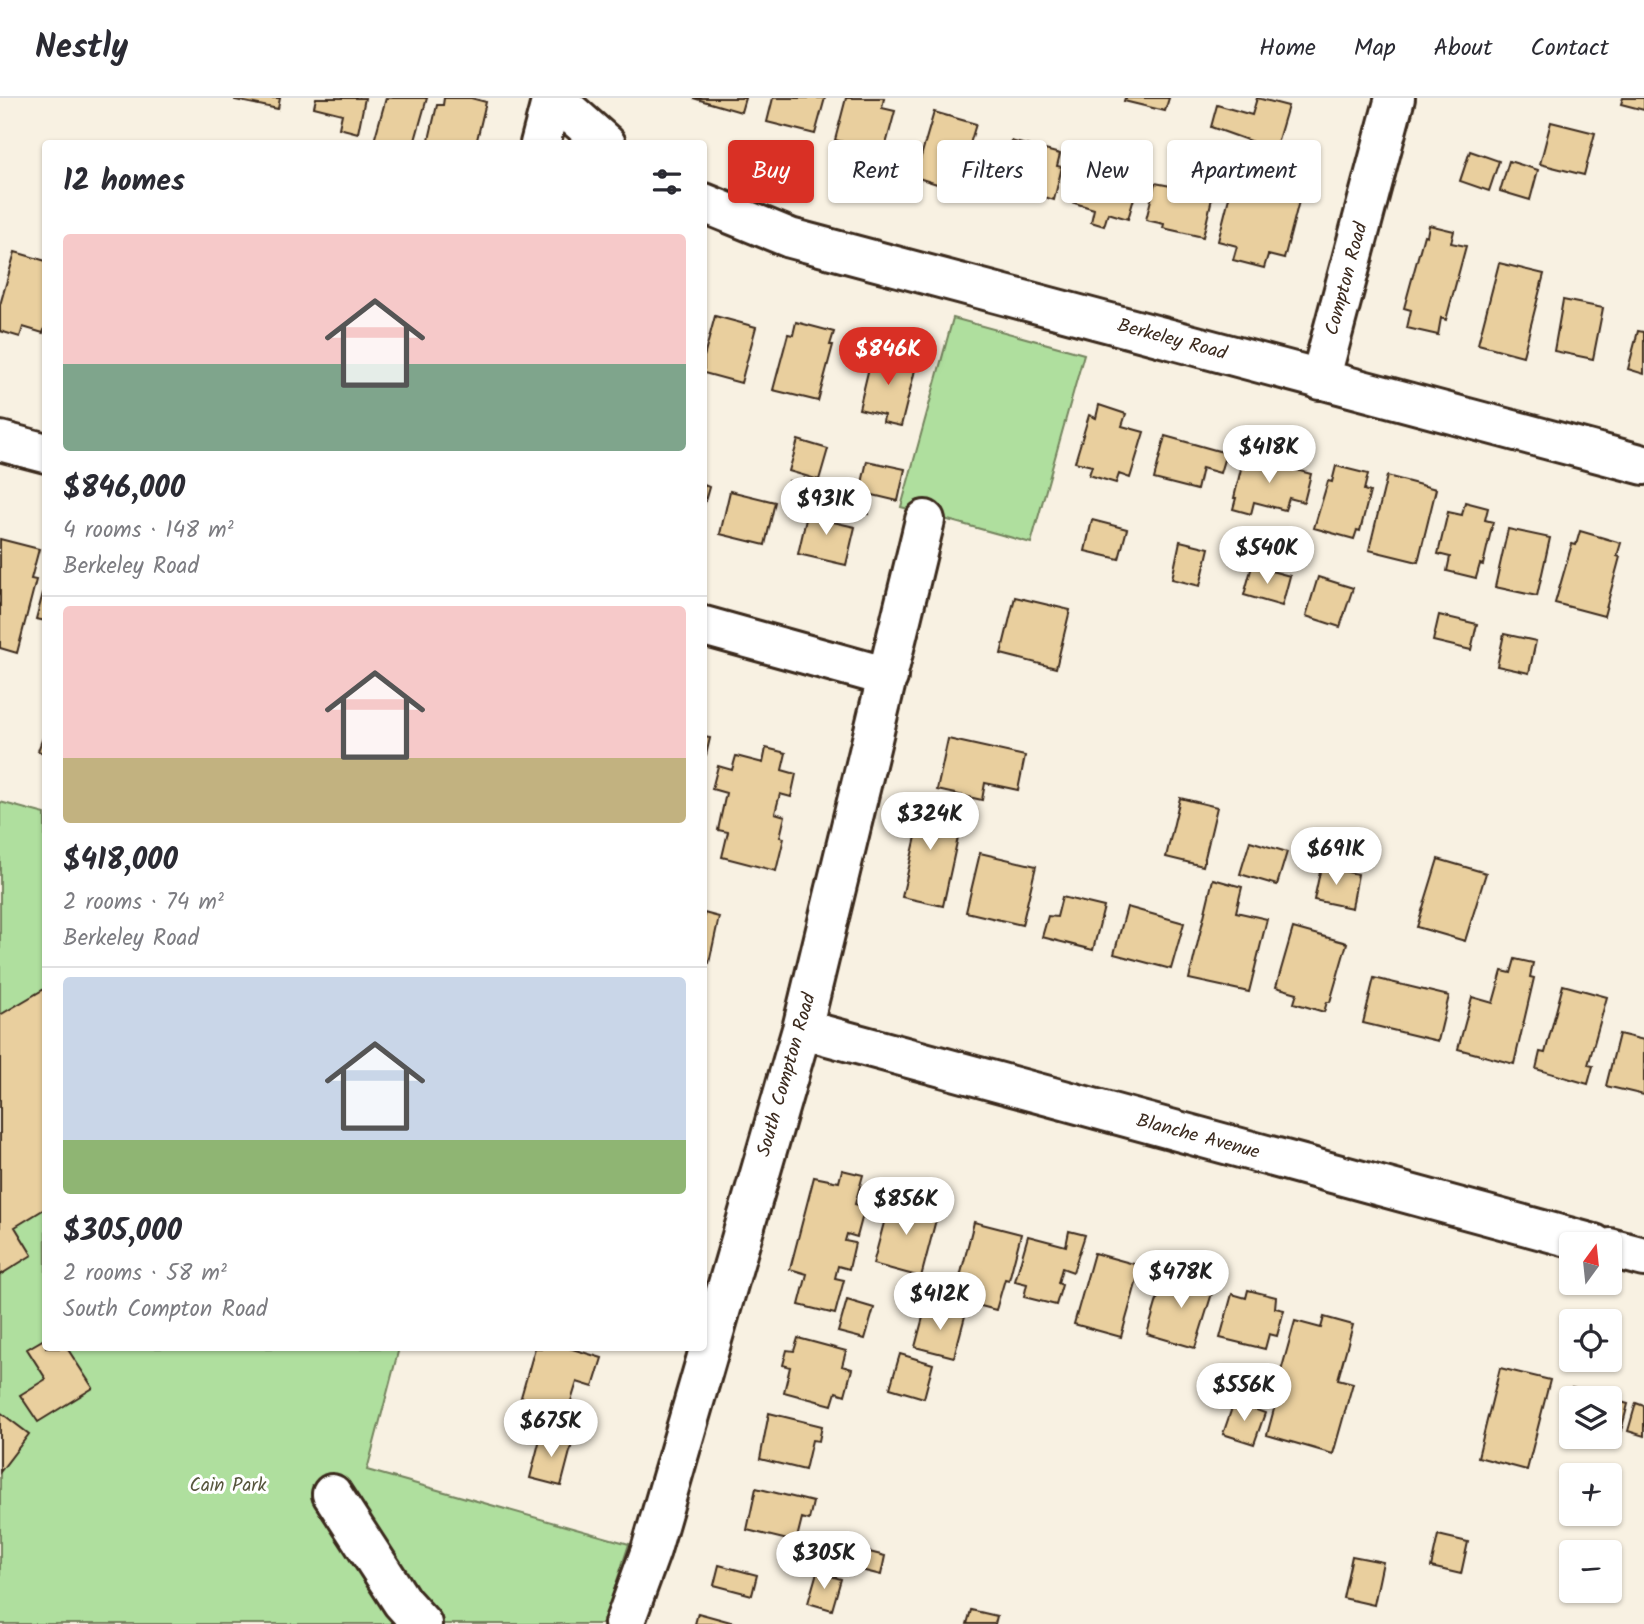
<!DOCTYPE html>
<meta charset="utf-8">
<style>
:root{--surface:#fff;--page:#f2f2f3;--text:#2b2b33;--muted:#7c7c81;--line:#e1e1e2;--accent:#d93025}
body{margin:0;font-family:Kalam,sans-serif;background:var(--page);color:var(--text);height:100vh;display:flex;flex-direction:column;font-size:26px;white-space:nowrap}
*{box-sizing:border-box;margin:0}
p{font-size:23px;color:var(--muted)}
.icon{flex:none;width:38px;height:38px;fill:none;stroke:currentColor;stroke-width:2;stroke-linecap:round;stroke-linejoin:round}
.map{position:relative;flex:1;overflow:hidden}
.sheet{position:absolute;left:42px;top:42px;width:665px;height:1211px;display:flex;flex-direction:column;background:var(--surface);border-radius:7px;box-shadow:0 2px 5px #0004}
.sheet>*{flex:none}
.guide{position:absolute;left:728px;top:42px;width:665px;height:63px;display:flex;gap:14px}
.needle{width:46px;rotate:15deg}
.controls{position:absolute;left:1559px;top:1134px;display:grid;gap:14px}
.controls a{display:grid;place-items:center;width:63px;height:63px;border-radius:7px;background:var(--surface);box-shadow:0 2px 5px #0004;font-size:35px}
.price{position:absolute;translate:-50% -60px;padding:0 16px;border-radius:24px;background:#fff;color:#222;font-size:23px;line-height:46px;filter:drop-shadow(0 2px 4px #0008)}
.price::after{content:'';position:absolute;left:50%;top:42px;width:21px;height:16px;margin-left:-10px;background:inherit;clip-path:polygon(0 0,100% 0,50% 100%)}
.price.current{background:var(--accent);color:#fff}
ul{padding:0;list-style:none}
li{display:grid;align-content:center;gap:14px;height:371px;padding:0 21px}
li+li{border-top:2px solid var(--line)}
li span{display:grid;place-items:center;height:217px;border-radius:7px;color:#555}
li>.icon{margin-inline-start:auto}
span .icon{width:126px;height:126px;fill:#fffc;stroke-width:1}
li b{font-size:30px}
h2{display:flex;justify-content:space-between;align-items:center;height:84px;padding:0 21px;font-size:30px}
.pill{padding:0 24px;border-radius:7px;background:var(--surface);box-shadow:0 2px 5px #0004;font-size:24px;line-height:63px}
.pill.current{background:var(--accent);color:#fff}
header{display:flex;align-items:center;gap:42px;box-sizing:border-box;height:98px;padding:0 35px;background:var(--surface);border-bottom:2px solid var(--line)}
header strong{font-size:33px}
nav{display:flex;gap:38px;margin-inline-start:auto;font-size:24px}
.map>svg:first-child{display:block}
.green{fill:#afdf9e;stroke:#75845e;stroke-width:2}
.building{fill:#e9cf9e;stroke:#3b2a1e;stroke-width:2}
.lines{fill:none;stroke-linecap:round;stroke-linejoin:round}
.minor-casing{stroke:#3b2a1e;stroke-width:44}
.minor{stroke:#fff;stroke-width:38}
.labels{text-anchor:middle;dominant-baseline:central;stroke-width:6;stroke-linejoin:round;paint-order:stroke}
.street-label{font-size:19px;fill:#3b2a1e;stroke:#fff}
.park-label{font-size:19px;fill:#58573e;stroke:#fff}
</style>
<header>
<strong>Nestly</strong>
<nav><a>Home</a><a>Map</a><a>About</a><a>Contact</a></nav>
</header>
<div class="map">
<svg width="1644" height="1526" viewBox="0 0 1644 1526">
<rect width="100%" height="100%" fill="#f8f1e2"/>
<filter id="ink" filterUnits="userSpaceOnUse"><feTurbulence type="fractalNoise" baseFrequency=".0143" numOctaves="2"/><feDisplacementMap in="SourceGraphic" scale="14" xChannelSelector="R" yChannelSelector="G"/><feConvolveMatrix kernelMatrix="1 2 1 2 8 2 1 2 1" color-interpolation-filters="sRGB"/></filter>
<g filter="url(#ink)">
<path class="green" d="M 953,220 L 1084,256 L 1031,445 L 901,409 Z
M 0,704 L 45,716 L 46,1250 L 399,1250 L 367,1372 L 629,1446 L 603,1526 L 0,1526 Z"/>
<path class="building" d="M 235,0 L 280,0 L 278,11 L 235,2 Z
M 316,0 L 365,0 L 358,35 L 339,30 L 342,16 L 314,9 Z
M 386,0 L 427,0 L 414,46 L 385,46 L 374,43 Z
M 444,0 L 471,0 L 486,4 L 476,46 L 428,46 L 437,7 L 443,7 Z
M 693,0 L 745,0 L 741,14 Z
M 773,0 L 825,0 L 815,36 L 767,24 Z
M 846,0 L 884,0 L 882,10 L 895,13 L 884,54 L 880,53 L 877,64 L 857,58 L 859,48 L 835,42 Z
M 1125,0 L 1169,0 L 1165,13 L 1124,3 Z
M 1257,0 L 1288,8 L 1275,52 L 1211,29 L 1217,7 L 1252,17 Z
M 1623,0 L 1644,0 L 1644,12 L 1621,6 Z
M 934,14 L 976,26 L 956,92 L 915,79 Z
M 1551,24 L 1595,35 L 1584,77 L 1540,66 Z
M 1011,43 L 1060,56 L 1057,68 L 1062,69 L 1054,102 L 1000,85 L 1001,80 L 993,78 L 997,61 L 1006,63 Z
M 1470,53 L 1499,63 L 1489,93 L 1460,83 Z
M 1079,54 L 1142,73 L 1128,121 L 1108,115 L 1104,128 L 1091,124 L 1094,111 L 1065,102 Z
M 1509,63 L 1538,72 L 1530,102 L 1500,93 Z
M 1238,64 L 1305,80 L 1284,161 L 1268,157 L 1264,170 L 1233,162 L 1237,148 L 1218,143 Z
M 1155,85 L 1213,96 L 1203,139 L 1163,130 L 1164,126 L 1146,122 Z
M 1429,127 L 1454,133 L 1451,145 L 1466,148 L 1446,222 L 1441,220 L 1438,237 L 1407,230 L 1411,212 L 1404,210 L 1424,137 L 1427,138 Z
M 15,154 L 46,163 L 46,227 L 43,235 L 23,229 L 20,239 L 0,233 L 0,207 Z
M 1499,165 L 1544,176 L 1523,258 L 1478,246 Z
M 1563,202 L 1603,210 L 1593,261 L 1554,253 Z
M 715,218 L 756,229 L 741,285 L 704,275 L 704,259 Z
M 796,224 L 834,234 L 830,247 L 833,247 L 818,303 L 773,292 L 788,236 L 793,237 Z
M 1638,233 L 1644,234 L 1644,276 L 1628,271 Z
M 873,253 L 917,264 L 901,328 L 883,324 L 884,317 L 859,311 Z
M 1099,307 L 1126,316 L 1122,328 L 1144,334 L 1130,380 L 1119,376 L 1116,385 L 1089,377 L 1092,368 L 1075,364 L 1089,317 L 1096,320 Z
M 1165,338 L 1226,355 L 1220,375 L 1202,370 L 1197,392 L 1154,381 Z
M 798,342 L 828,351 L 819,382 L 789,373 Z
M 1244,358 L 1311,376 L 1304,404 L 1289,400 L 1285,412 L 1254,404 L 1251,416 L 1233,411 L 1236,400 L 1234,400 Z
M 867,363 L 905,371 L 898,403 L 860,394 Z
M 1336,368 L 1368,376 L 1364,392 L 1370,394 L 1360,433 L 1357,432 L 1354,441 L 1314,430 L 1328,383 L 1332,384 Z
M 1387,378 L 1436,391 L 1418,464 L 1369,452 Z
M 789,383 L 806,387 L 802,409 L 784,406 Z
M 704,387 L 709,389 L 704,407 Z
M 831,392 L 871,403 L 868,416 L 828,405 Z
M 730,393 L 775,404 L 765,447 L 720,436 Z
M 1465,404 L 1488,410 L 1485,422 L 1493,424 L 1483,467 L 1480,466 L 1476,480 L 1447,473 L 1450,459 L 1438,456 L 1448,414 L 1462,417 Z
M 809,408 L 835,414 L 833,424 L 855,429 L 846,467 L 798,456 Z
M 1092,422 L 1127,431 L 1119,461 L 1085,453 Z
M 1508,431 L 1550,440 L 1537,498 L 1495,489 Z
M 1580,433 L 1621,445 L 1617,458 L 1620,459 L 1604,518 L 1555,505 L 1572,446 L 1576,447 Z
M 0,441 L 39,451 L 31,481 L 36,482 L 17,555 L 0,550 Z
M 1180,443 L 1209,450 L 1200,488 L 1172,481 Z
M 1252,468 L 1290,478 L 1282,508 L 1244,497 Z
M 1318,479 L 1353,490 L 1340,529 L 1306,518 Z
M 46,484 L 46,523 L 36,521 Z
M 1015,499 L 1070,512 L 1056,570 L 1001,556 Z
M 1439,517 L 1477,526 L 1471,552 L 1433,543 Z
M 1504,536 L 1536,543 L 1529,575 L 1497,568 Z
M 46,631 L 46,656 L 38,653 Z
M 704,639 L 710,640 L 706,657 L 704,657 Z
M 948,641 L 1025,658 L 1018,692 L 985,685 L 982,702 L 937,692 Z
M 766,650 L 786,655 L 782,672 L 796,676 L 791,699 L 780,696 L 775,715 L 785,718 L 780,739 L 784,740 L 776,773 L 722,759 L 728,734 L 718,732 L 726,695 L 712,691 L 718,668 L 732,672 L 736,658 L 763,665 Z
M 910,698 L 937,704 L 934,714 L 962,721 L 943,808 L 902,799 L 918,730 L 904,727 Z
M 1180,700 L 1217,709 L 1203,768 L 1166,759 Z
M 1250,743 L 1287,754 L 1277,787 L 1240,776 Z
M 980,755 L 1036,768 L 1022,827 L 966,814 Z
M 1438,761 L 1486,775 L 1465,843 L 1417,829 Z
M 1321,769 L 1358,776 L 1352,810 L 1314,802 Z
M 1213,781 L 1242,789 L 1236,814 L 1267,821 L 1249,894 L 1189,881 Z
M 1062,799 L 1104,809 L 1093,852 L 1042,839 L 1048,818 L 1057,819 Z
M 1127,809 L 1184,825 L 1171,871 L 1114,856 Z
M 704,815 L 719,819 L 709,865 L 704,863 Z
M 1293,830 L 1347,845 L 1330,904 L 1327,904 L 1324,914 L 1294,905 L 1297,895 L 1276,889 Z
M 1515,861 L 1533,865 L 1530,879 L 1534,880 L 1514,966 L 1458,951 L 1472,899 L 1493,905 L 1502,873 L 1511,875 Z
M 1374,880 L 1449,898 L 1438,943 L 1363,925 Z
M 1563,887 L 1607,899 L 1588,967 L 1593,968 L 1588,986 L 1536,971 L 1540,954 L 1545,955 Z
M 46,890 L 46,1110 L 15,1129 L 32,1157 L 0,1177 L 0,917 Z
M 1619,936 L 1644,942 L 1644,997 L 1606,988 Z
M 842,1072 L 863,1077 L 855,1106 L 865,1109 L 857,1139 L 847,1136 L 845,1143 L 855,1145 L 849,1171 L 838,1168 L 835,1180 L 844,1182 L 835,1216 L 799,1207 L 807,1176 L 790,1171 L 814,1079 L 839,1084 Z
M 906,1096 L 919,1100 L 917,1109 L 938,1114 L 921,1179 L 873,1166 L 890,1102 L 904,1105 Z
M 974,1124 L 1021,1136 L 1009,1182 L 1005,1181 L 996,1212 L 977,1207 L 981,1193 L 958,1187 Z
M 1069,1133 L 1085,1137 L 1073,1174 L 1062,1170 L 1058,1185 L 1062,1187 L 1056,1207 L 1024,1199 L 1027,1186 L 1015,1183 L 1028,1138 L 1066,1148 Z
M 1094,1155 L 1141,1168 L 1121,1239 L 1074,1226 Z
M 1186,1174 L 1206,1179 L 1203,1189 L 1213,1192 L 1195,1250 L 1147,1236 L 1164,1178 L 1183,1183 Z
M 1248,1192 L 1276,1199 L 1275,1210 L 1284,1212 L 1277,1238 L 1269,1236 L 1265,1251 L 1220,1240 L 1232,1196 L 1246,1200 Z
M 847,1202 L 874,1210 L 865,1241 L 838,1234 Z
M 926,1208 L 965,1218 L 954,1259 L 915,1249 Z
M 1324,1219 L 1353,1227 L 1338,1281 L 1353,1285 L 1333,1356 L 1267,1337 L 1281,1285 L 1278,1284 L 1295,1223 L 1321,1230 Z
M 46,1240 L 46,1250 L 67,1250 L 93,1290 L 38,1324 L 20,1297 L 46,1281 L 27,1251 Z
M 798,1240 L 846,1253 L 842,1268 L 852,1271 L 845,1297 L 836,1294 L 832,1307 L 784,1294 L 790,1269 L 783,1267 L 787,1252 L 794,1253 Z
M 535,1250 L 569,1250 L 602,1260 L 593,1289 L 577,1284 L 568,1313 L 521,1299 Z
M 900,1256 L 933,1266 L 924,1300 L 890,1290 Z
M 1500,1270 L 1550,1282 L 1527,1372 L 1478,1359 Z
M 1572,1290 L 1608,1300 L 1572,1300 L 1572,1332 L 1562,1329 Z
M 1610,1301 L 1628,1306 L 1618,1344 L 1598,1339 L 1610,1339 Z
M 1234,1304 L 1265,1315 L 1254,1346 L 1223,1336 Z
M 1636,1305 L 1644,1308 L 1644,1338 L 1628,1333 Z
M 0,1314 L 29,1336 L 0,1374 Z
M 769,1315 L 822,1328 L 819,1343 L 812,1342 L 805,1372 L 760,1361 Z
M 542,1333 L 573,1342 L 561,1388 L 530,1380 Z
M 756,1390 L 813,1404 L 809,1422 L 802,1420 L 796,1444 L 747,1432 Z
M 1438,1437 L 1468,1444 L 1461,1476 L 1431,1469 Z
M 846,1448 L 885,1458 L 881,1477 L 841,1467 Z
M 1352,1458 L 1383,1464 L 1374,1507 L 1343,1500 Z
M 719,1467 L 757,1477 L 752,1497 L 714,1487 Z
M 817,1474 L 841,1481 L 832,1512 L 808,1505 Z
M 971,1512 L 997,1518 L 995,1526 L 967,1526 Z
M 698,1515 L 738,1526 L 695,1526 Z"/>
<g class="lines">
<defs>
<path id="minor" d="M 554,0 L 606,46
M 540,46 L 552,0
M 704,105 L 790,140 L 1644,367
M 1320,282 L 1395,0
M 0,343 L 46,355
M 704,528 L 888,579
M 802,931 L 1594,1146
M 1610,1150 L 1644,1159
M 332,1396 L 402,1504 L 422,1526
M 624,1526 L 651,1452 L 802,931 L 925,422"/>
</defs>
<use href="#minor" class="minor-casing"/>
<use href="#minor" class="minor"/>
</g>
</g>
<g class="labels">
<g class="street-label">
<text transform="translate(1347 181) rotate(-75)">Compton Road</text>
<text transform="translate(1172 242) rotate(15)">Berkeley Road</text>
<text transform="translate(787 977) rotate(-74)">South Compton Road</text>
<text transform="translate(1198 1039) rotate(15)">Blanche Avenue</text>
</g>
<g class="park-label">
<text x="228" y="1388">Cain Park</text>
</g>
</g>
</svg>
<div class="controls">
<a><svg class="needle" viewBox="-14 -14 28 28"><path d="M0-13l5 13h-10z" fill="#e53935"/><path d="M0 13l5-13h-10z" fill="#7c7c81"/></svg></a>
<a><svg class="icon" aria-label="locate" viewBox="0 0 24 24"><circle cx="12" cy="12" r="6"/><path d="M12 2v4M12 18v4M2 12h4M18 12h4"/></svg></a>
<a><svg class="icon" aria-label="layers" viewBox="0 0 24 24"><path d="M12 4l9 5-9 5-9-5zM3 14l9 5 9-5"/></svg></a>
<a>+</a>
<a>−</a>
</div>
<b class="price current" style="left:888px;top:289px">$846K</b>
<b class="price" style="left:1269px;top:387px">$418K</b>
<b class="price" style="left:826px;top:439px">$931K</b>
<b class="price" style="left:1267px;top:488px">$540K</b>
<b class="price" style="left:930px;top:754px">$324K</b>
<b class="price" style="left:1336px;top:789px">$691K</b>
<b class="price" style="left:906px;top:1139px">$856K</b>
<b class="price" style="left:1181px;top:1212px">$478K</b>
<b class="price" style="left:940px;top:1234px">$412K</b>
<b class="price" style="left:1244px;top:1325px">$556K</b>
<b class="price" style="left:551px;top:1361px">$675K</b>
<b class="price" style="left:824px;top:1493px">$305K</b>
<div class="guide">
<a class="pill current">Buy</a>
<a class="pill">Rent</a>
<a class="pill">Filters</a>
<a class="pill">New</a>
<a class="pill">Apartment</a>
</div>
<section class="sheet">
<h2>12 homes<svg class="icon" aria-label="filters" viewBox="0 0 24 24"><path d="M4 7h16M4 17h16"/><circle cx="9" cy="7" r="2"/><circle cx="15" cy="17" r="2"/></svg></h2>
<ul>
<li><span style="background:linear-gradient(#f6c9c9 60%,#7fa58c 0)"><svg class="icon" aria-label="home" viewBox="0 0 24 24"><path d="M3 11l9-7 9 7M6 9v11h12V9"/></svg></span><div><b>$846,000</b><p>4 rooms · 148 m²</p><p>Berkeley Road</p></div></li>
<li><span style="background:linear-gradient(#f6c9c9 70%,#c2b280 0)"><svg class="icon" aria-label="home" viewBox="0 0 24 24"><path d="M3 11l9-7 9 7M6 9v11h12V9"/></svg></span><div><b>$418,000</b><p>2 rooms · 74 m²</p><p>Berkeley Road</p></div></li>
<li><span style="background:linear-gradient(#c9d6e8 75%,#8fb573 0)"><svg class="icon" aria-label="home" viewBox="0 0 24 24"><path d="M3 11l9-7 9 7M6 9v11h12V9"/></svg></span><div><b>$305,000</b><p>2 rooms · 58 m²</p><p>South Compton Road</p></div></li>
</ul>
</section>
</div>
